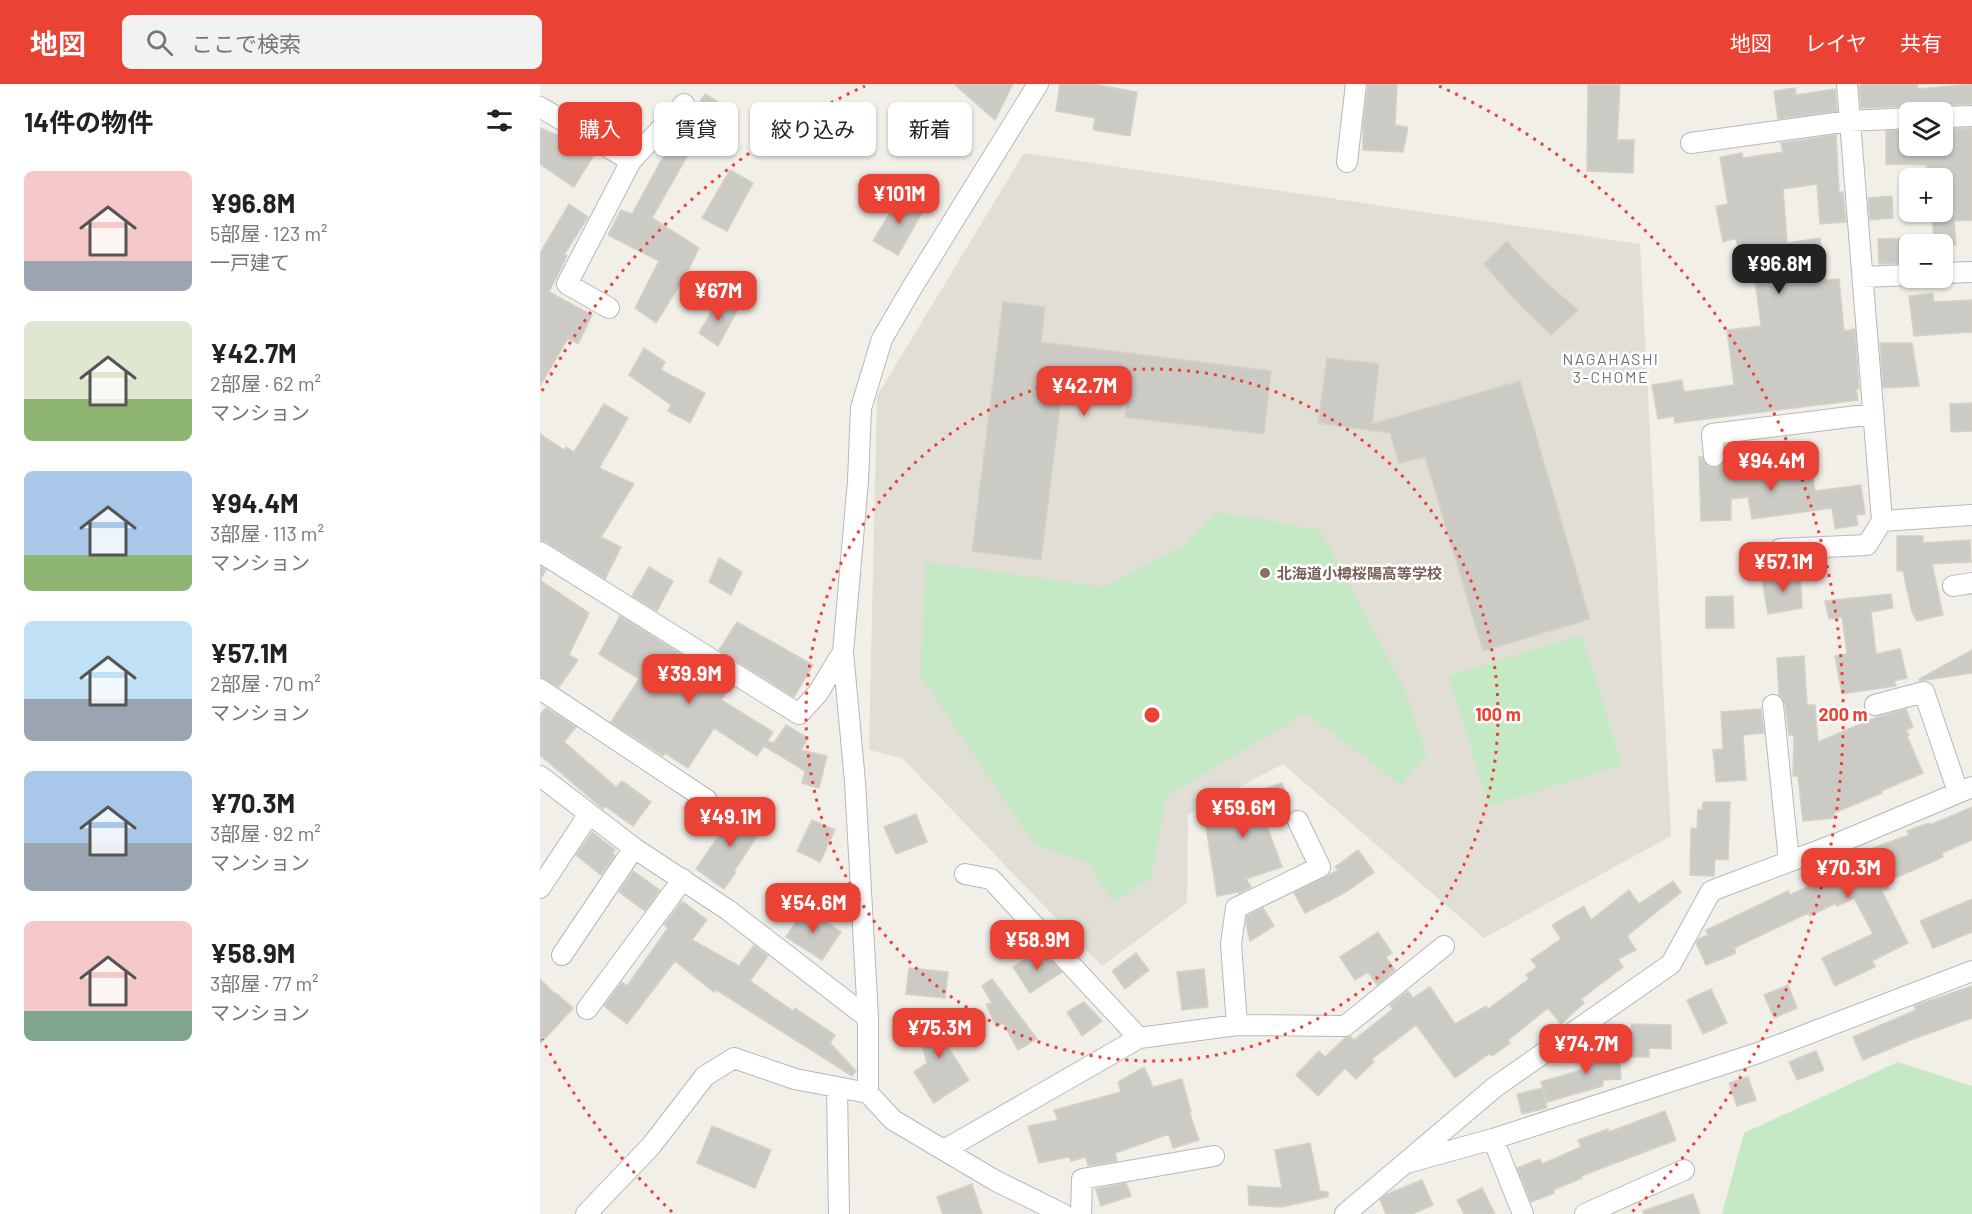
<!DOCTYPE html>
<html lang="ja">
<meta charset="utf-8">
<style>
:root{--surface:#fff;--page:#f2f2f2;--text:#222;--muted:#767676;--accent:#ea4335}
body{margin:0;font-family:Barlow,"Noto Sans JP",sans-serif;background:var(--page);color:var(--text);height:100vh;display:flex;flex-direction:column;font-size:22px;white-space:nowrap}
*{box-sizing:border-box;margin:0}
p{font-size:20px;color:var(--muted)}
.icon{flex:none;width:33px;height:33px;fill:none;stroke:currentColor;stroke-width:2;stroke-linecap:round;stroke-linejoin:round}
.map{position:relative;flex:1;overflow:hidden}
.panel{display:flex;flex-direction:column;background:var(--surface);width:540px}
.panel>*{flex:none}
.top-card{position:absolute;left:18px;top:18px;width:570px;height:54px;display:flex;gap:12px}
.buttons{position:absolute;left:1359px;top:18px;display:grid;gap:12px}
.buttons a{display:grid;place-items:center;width:54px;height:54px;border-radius:9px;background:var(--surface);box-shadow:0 2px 4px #0004;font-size:30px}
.price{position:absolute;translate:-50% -51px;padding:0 14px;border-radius:12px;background:var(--accent);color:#fff;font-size:20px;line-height:39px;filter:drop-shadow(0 2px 3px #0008)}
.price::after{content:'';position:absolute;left:50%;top:36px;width:18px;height:14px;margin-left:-9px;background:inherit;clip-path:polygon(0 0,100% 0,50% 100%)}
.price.active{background:#222;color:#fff}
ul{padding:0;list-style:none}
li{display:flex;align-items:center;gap:18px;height:150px;padding:0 24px}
li span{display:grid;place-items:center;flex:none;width:168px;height:120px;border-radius:9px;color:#555}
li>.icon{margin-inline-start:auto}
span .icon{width:72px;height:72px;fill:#fffc;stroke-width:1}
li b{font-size:26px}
h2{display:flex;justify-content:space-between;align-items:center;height:72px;padding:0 24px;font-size:26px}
.tag{padding:0 21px;border-radius:9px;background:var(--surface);box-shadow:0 2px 4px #0004;font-size:21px;line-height:54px}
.tag.active{background:var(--accent);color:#fff}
header{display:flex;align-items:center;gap:36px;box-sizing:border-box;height:84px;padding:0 30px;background:var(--accent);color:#fff}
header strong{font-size:28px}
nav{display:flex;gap:33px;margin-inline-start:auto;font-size:21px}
.search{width:420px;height:54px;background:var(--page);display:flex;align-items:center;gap:15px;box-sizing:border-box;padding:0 21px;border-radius:9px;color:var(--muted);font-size:22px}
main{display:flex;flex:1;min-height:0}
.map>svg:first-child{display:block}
.education{fill:#e1ded6}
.green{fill:#c5e8c5}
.building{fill:#cccac5;stroke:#d6d1c6;stroke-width:1.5}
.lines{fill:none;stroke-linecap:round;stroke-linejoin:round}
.minor-casing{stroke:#b5b8bc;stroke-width:22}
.minor{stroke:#fff;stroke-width:20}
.ring{fill:none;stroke:#ea4335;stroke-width:3;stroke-dasharray:3 6}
.education-dot{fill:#8d6e63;stroke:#fff;stroke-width:2}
.labels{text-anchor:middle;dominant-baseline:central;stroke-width:5;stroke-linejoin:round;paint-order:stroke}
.education-label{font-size:15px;font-weight:bold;fill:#785e54;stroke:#fff;text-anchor:start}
.neighbourhood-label{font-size:16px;letter-spacing:1.5px;fill:#70757a;stroke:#fff}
.centre{fill:#ea4335;stroke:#fff;stroke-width:3}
.ring-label{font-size:18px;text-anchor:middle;font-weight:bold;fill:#ea4335;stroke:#fff;stroke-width:5;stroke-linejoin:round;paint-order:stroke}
</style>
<header>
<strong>地図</strong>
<div class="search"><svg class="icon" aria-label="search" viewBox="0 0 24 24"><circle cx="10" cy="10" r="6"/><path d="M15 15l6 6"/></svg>ここで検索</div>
<nav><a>地図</a><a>レイヤ</a><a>共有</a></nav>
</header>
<main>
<section class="panel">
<h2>14件の物件<svg class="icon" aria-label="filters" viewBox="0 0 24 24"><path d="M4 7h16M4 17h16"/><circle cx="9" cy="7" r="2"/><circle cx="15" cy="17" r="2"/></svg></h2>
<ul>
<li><span style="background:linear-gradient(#f6c9c9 75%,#9aa5b1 0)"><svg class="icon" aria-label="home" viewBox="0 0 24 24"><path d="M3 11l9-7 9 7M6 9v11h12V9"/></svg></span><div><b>¥96.8M</b><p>5部屋 · 123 m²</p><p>一戸建て</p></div></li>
<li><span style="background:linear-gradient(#dfe7d0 65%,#8fb573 0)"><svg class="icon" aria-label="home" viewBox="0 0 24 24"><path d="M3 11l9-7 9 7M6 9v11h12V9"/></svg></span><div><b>¥42.7M</b><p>2部屋 · 62 m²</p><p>マンション</p></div></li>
<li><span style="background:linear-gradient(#a9c7e8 70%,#8fb573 0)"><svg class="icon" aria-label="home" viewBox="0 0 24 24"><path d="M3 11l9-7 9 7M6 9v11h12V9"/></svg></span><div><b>¥94.4M</b><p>3部屋 · 113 m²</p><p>マンション</p></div></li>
<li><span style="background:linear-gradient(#bfe0f5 65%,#9aa5b1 0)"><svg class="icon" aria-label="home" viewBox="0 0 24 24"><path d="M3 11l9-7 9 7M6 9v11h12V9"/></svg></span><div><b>¥57.1M</b><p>2部屋 · 70 m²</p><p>マンション</p></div></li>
<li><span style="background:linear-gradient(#a9c7e8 60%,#9aa5b1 0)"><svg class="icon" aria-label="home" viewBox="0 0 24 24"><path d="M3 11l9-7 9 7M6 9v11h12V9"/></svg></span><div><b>¥70.3M</b><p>3部屋 · 92 m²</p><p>マンション</p></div></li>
<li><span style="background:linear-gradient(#f6c9c9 75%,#7fa58c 0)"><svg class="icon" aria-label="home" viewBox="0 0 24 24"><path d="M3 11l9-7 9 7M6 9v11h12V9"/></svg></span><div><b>¥58.9M</b><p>3部屋 · 77 m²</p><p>マンション</p></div></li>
</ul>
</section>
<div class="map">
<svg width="1432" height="1130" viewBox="0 0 1432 1130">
<rect width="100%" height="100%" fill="#f1efe8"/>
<path class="education" d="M 484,69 L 1100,160 L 1131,752 L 944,854 L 743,680 L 648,730 L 647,819 L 562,882 L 362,674 L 329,666 L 337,312 Z"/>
<path class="green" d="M 677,428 L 780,446 L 864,604 L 887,671 L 861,701 L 766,629 L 626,712 L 611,794 L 573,818 L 548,779 L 494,760 L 380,591 L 386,478 L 564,503 L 646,460 Z
M 1042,551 L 1082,681 L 949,722 L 908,592 Z
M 1358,978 L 1432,1002 L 1432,1130 L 1182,1130 L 1204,1049 Z"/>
<path class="building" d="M 414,0 L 473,0 L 455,36 Z
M 520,0 L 553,0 L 597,8 L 590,52 L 553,46 L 555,34 L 516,27 Z
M 828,0 L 857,0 L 855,41 L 868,43 L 863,68 L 823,66 L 823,41 Z
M 1048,0 L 1080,1 L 1077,56 L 1094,56 L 1093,89 L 1047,87 Z
M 1322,0 L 1377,0 L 1378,5 L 1432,0 L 1432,20 L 1401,21 L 1395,23 L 1391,28 L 1380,28 L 1376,24 L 1369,22 L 1321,24 L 1319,2 Z
M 1255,4 L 1256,11 L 1295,5 L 1297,27 L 1238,35 L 1234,7 Z
M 165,10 L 178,18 L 112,134 L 159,164 L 146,191 L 116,239 L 95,224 L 119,177 L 68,151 L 81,126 L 92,130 L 121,77 Z
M 0,44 L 35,58 L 54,71 L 34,103 L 0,80 Z
M 1432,44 L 1432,136 L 1414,137 L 1416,161 L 1394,160 L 1392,128 L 1402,128 L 1402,94 L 1388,94 L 1387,81 L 1346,80 L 1346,47 L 1370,46 L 1370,62 L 1402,62 L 1402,45 Z
M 1296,51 L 1299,108 L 1303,108 L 1306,138 L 1280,140 L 1277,100 L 1243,105 L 1247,159 L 1280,154 L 1286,196 L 1299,195 L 1304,247 L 1315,245 L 1319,305 L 1316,305 L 1318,316 L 1135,339 L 1134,332 L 1118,335 L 1112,301 L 1142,296 L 1144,308 L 1194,301 L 1187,246 L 1221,242 L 1215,195 L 1204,197 L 1196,154 L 1183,158 L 1176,122 L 1188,120 L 1180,73 L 1202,69 L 1203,74 L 1243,68 L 1241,59 Z
M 190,86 L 213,99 L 187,147 L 162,134 Z
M 360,112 L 384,125 L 358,171 L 333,157 Z
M 1352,112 L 1353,134 L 1330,136 L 1328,114 Z
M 29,120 L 48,133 L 24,171 L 27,172 L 9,208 L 52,231 L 38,260 L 28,254 L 0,302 L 0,169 Z
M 1370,154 L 1370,179 L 1339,180 L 1338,155 Z
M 967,157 L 1002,195 L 1038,226 L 1011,251 L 979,220 L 944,180 Z
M 1393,209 L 1394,218 L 1432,216 L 1432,248 L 1374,252 L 1369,212 Z
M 179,215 L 197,227 L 178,262 L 159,249 Z
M 463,218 L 505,223 L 501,258 L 731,287 L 724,350 L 585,333 L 588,307 L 523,298 L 501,476 L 432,467 Z
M 1340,259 L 1372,259 L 1379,302 L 1343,304 Z
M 104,264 L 125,278 L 121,286 L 165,309 L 150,339 L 128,327 L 131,321 L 89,291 Z
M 787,274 L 839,280 L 832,340 L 980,297 L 1050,535 L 943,567 L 885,373 L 859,379 L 850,349 L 778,339 Z
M 1432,319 L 1432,347 L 1411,348 L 1410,320 Z
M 64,320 L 88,334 L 59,384 L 94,400 L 61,453 L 81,463 L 65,495 L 6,458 L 0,456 L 0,350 L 24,366 L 26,363 L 34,368 Z
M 1224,368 L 1226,392 L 1272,386 L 1275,407 L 1321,401 L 1325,430 L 1316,431 L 1318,441 L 1295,445 L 1292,424 L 1212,435 L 1208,413 L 1191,415 L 1191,436 L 1161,437 L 1159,373 L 1162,373 L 1168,383 L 1174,384 L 1181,381 L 1186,371 Z
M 1357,452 L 1383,452 L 1383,459 L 1430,456 L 1431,478 L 1392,480 L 1403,531 L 1377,537 L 1372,528 L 1363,487 L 1357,487 Z
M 179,474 L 202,488 L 191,511 L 169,498 Z
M 0,482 L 6,486 L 0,496 L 49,529 L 29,571 L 38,576 L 19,603 L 0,593 Z
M 109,483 L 133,497 L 117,527 L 92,512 Z
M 1260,488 L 1262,524 L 1228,530 L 1222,495 Z
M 1351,510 L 1353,524 L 1331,528 L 1336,570 L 1360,565 L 1367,594 L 1354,597 L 1356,602 L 1302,610 L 1295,572 L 1307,570 L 1302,533 L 1289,535 L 1285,517 Z
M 1193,512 L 1194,544 L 1166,544 L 1166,513 Z
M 80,532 L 190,601 L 181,616 L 233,648 L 227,657 L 234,659 L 246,641 L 268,654 L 261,666 L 287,672 L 279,704 L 262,699 L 265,687 L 224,662 L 217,672 L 174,644 L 148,684 L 125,669 L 123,672 L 71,638 L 99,595 L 59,570 Z
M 197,538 L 273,581 L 254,613 L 179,566 Z
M 1432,566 L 1432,589 L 1380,597 L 1379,595 Z
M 1264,572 L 1267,621 L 1275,621 L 1278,658 L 1337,633 L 1366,625 L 1373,643 L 1366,646 L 1369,651 L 1367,652 L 1383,689 L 1341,707 L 1342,709 L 1294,729 L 1294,734 L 1263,737 L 1258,692 L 1253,692 L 1254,651 L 1249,651 L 1245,619 L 1239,611 L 1237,574 Z
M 6,624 L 36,643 L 24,658 L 76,703 L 82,697 L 111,718 L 93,742 L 65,722 L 63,725 L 0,671 L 0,631 Z
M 1221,625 L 1224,649 L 1203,651 L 1206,696 L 1176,698 L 1173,666 L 1183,665 L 1181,628 Z
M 742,699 L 750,722 L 723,731 L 742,783 L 706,795 L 711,803 L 699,809 L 698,808 L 677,812 L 663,724 L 716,713 L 715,708 Z
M 1163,718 L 1190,718 L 1188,776 L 1175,775 L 1174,792 L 1150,791 L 1151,744 L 1157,745 L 1158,726 L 1162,726 Z
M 1432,723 L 1432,756 L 1402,769 L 1403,773 L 1346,798 L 1349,805 L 1342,807 L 1368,859 L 1332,877 L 1335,883 L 1295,902 L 1282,874 L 1333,850 L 1314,814 L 1297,822 L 1296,819 L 1270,832 L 1268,829 L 1194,864 L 1196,869 L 1166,881 L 1156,859 L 1158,855 L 1168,851 L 1166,846 L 1248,807 L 1250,811 L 1318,779 L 1314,771 L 1369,751 L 1367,747 L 1389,739 L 1390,741 Z
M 198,724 L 224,742 L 194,787 L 196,788 L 184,805 L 156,785 Z
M 376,730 L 387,758 L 356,770 L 344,743 Z
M 272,736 L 295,746 L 280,778 L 257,767 Z
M 52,748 L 75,766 L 73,769 L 75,771 L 61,791 L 36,771 Z
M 818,766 L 834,788 L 806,808 L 765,829 L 754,809 L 798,786 L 795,783 Z
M 93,787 L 120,806 L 105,827 L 79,808 Z
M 1133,797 L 1141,808 L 1087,852 L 1096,866 L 1078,875 L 1083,883 L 1041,915 L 1044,919 L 1021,940 L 1008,924 L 968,956 L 970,959 L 952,972 L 950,969 L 915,994 L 876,941 L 832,975 L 834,978 L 816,995 L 805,984 L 778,1012 L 756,991 L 779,967 L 785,973 L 805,954 L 810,952 L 814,956 L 853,925 L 850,921 L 868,907 L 873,914 L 890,903 L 915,940 L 946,922 L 948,925 L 989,895 L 986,891 L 997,883 L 991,876 L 1021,855 L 1012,841 L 1044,822 L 1051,836 L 1089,806 L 1099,820 Z
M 1432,815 L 1432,848 L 1393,864 L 1380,837 Z
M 142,817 L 167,836 L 152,856 L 199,882 L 214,861 L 228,872 L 210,897 L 253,927 L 255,924 L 295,951 L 290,959 L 316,987 L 312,992 L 175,905 L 174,908 L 135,877 L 87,940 L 64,922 L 82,898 L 87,902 L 128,844 L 124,841 Z
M 265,824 L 301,848 L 282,876 L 246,853 Z
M 723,824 L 734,842 L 710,857 L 706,840 L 707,832 Z
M 838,848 L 852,869 L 846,873 L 855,886 L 837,901 L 828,888 L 815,896 L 800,873 Z
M 500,865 L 522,888 L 490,909 L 473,883 Z
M 596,869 L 609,886 L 585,905 L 572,887 Z
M 369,884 L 408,888 L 405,914 L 366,910 Z
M 664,885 L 668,923 L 642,926 L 637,888 Z
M 0,895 L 15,910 L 16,909 L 33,924 L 0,960 Z
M 452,895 L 497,955 L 478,966 L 463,939 L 456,943 L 446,920 L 452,919 L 442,902 Z
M 1248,901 L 1257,924 L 1234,934 L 1224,911 Z
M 1432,902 L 1432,934 L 1373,955 L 1323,976 L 1313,953 L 1376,926 L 1374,922 Z
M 1171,905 L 1187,939 L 1163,950 L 1147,916 Z
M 544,918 L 562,937 L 542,952 L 527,928 Z
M 410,931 L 417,957 L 406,960 L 429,996 L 394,1019 L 374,988 L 387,979 L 376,940 Z
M 1091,940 L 1131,941 L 1131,965 L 1109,964 L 1109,973 L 1091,973 Z
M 1079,963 L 1081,995 L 1063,996 L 1063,1002 L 1007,1018 L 1001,998 L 1051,983 L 1050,965 Z
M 1276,967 L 1284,986 L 1257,996 L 1249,978 Z
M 604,983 L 613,1003 L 642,995 L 651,1028 L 649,1028 L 659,1056 L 633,1064 L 629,1050 L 575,1069 L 577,1077 L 548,1082 L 546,1073 L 531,1077 L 529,1073 L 499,1079 L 488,1042 L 518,1036 L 514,1026 L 581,1008 L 578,998 Z
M 1208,993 L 1216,1016 L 1197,1022 L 1189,999 Z
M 1003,1004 L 1007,1024 L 982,1030 L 977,1010 Z
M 1125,1027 L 1136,1056 L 1041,1092 L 1042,1094 L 1013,1106 L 1014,1109 L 991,1118 L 977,1084 L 1000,1075 L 1002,1080 L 1041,1063 L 1038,1056 L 1068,1045 L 1069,1048 Z
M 172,1042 L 231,1066 L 215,1104 L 157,1079 Z
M 770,1059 L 780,1107 L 788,1108 L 788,1113 L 741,1123 L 709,1121 L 708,1102 L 742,1104 L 735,1066 Z
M 882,1096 L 893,1121 L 872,1130 L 846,1130 L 840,1116 L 845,1111 Z
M 586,1099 L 591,1112 L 561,1122 L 556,1105 Z
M 432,1100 L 442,1130 L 403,1130 L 397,1113 Z
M 942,1104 L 955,1130 L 924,1130 L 917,1116 Z
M 1153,1110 L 1160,1130 L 1104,1130 L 1103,1127 Z"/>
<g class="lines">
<defs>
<path id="minor" d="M 1307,0 L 1342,437
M 0,23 L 91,77
M 1402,33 L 1432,32
M 1151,59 L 1310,37 L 1370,34
M 807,78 L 816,0
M 1402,189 L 1432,188
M 1323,193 L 1370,191
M 69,224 L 27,200 L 91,77 L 144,20
M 1174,372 L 1172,350 L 1333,330
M 1240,465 L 1327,461 L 1342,437 L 1432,431
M 0,468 L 259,630 L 278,609 L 303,568
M 1413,502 L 1432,499
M 0,605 L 167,716
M 1233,621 L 1249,777
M 1335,621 L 1384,608 L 1418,708
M 0,692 L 94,764 L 188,826 L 328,934
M 425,790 L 451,795 L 599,954
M 0,804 L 49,730
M 22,871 L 94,764
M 47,925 L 143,795
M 697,941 L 691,860 L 696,824 L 780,783 L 758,737
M 297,1004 L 299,1130
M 328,1009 L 328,934 L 315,698 L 303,568 L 318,397 L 321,324 L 342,255 L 373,202 L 498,0
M 953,1055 L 983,1130
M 404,1066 L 599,954 L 697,941 L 805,942 L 904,862
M 870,1078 L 953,1055 L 1218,969 L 1432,887
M 46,1130 L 111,1062 L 165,992 L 194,974 L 255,995 L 328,1009 L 353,1036 L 456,1097 L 523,1130
M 541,1130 L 542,1095 L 674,1072
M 805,1130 L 955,1003 L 1131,880 L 1171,807 L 1301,758 L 1432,703
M 1045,1130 L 1144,1086"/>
</defs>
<use href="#minor" class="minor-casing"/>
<use href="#minor" class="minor"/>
</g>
<g class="ring">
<circle cx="612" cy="631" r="346"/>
<path d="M132 1128A691 691 0 0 1 2 955M2 307A691 691 0 0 1 325 2M899 2A691 691 0 0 1 1092 1128"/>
</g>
<circle class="education-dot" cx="725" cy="489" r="6"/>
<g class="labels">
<g class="education-label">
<text x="737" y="489">北海道小樽桜陽高等学校</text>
</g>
<g class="neighbourhood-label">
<text x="1071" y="274">NAGAHASHI<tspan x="1071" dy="18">3-CHOME</tspan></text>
</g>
</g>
<circle cx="612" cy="631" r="9" class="centre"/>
<g class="ring-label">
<text x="958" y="637">100 m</text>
<text x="1303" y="637">200 m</text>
</g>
</svg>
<div class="buttons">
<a><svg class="icon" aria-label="layers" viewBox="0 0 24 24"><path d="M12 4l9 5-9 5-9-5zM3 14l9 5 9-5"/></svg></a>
<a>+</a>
<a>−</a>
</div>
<b class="price" style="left:359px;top:141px">¥101M</b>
<b class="price active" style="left:1239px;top:211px">¥96.8M</b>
<b class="price" style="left:178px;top:238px">¥67M</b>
<b class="price" style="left:544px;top:333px">¥42.7M</b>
<b class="price" style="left:1231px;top:408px">¥94.4M</b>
<b class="price" style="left:1243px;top:509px">¥57.1M</b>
<b class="price" style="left:149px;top:621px">¥39.9M</b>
<b class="price" style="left:703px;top:755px">¥59.6M</b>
<b class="price" style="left:190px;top:764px">¥49.1M</b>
<b class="price" style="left:1308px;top:815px">¥70.3M</b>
<b class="price" style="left:273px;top:850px">¥54.6M</b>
<b class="price" style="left:497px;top:887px">¥58.9M</b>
<b class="price" style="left:399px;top:975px">¥75.3M</b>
<b class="price" style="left:1046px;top:991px">¥74.7M</b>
<div class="top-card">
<a class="tag active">購入</a>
<a class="tag">賃貸</a>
<a class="tag">絞り込み</a>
<a class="tag">新着</a>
</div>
</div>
</main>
